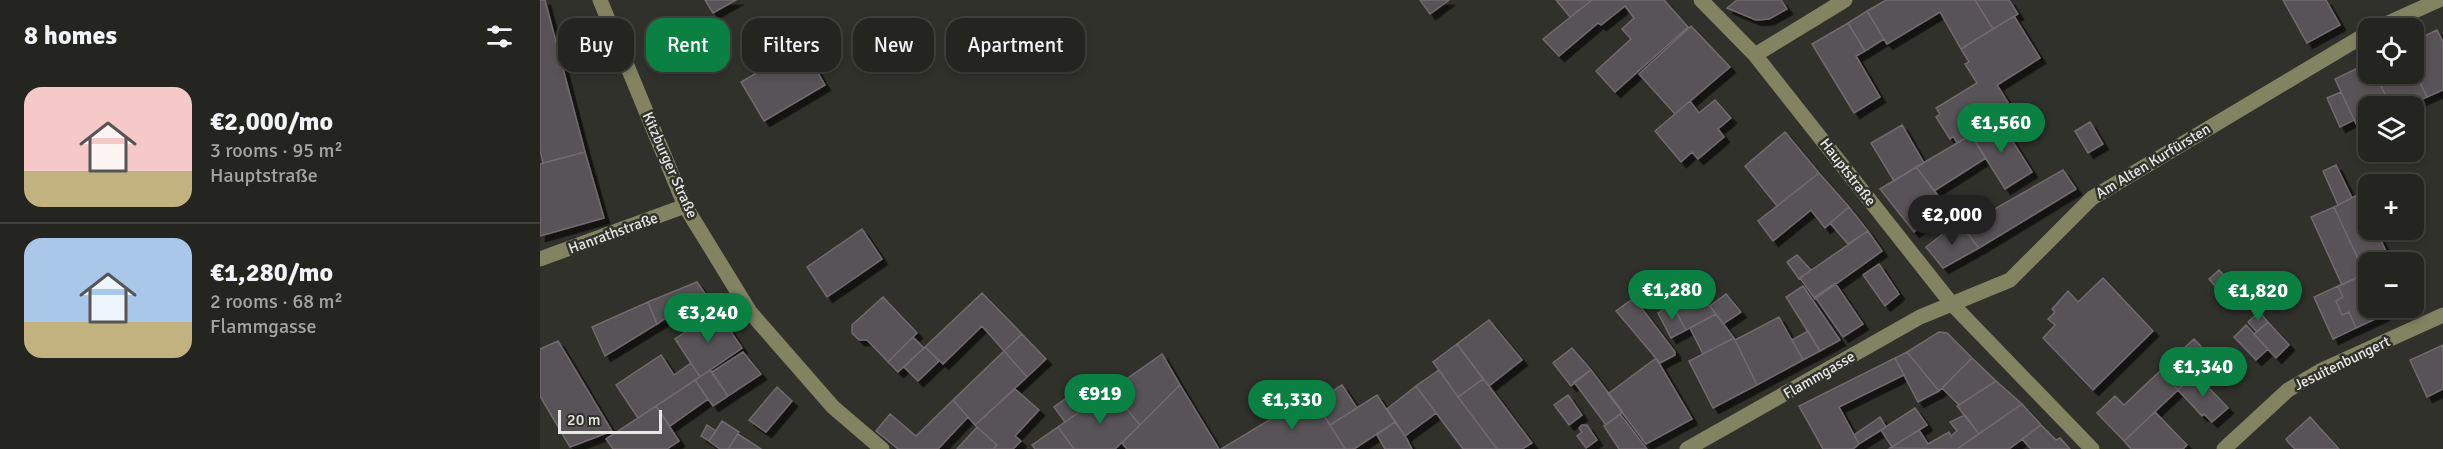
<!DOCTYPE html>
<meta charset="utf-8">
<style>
:root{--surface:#242520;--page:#2c2d29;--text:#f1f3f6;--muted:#a3a5a5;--line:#41423e;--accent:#0b8043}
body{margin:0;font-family:Signika,sans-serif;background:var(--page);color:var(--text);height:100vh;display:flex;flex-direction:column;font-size:22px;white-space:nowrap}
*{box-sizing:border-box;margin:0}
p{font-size:20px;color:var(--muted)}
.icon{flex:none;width:33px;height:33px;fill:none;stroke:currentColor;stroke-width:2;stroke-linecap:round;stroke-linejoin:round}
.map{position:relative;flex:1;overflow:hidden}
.side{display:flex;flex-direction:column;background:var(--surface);width:540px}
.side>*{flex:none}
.banner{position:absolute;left:18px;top:18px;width:570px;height:54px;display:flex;gap:12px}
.controls{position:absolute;left:1818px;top:18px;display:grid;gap:12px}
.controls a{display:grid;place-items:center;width:66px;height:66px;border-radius:12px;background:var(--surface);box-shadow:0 3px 9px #0003,0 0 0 2px var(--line);font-size:30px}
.scale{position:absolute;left:18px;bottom:15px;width:104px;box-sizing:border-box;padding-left:6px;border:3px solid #e7e7e3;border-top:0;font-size:16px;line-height:21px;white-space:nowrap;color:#e7e7e3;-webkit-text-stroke:4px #30312b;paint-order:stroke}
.price{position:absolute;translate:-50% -51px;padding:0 14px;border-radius:21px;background:var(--accent);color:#fff;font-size:20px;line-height:39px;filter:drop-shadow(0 2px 3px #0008)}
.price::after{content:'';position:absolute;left:50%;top:36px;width:18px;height:14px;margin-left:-9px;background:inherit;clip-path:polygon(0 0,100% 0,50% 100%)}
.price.selected{background:#222;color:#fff}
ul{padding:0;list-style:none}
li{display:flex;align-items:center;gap:18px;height:150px;padding:0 24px}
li+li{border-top:2px solid var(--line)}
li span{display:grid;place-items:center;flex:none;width:168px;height:120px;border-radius:18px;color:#555}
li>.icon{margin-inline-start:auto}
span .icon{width:72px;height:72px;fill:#fffc;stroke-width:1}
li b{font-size:26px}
h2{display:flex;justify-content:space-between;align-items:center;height:72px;padding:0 24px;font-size:26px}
.tag{padding:0 21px;border-radius:18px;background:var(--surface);box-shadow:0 3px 9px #0003,0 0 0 2px var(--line);font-size:21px;line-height:54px}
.tag.selected{background:var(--accent);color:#fff}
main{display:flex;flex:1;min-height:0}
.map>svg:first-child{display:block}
.building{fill:#585257;stroke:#716a6f;stroke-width:1.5;filter:url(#shadow)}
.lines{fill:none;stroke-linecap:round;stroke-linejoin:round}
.minor{stroke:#818361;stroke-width:15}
.labels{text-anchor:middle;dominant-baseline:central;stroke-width:5;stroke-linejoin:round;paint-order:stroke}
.street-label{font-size:15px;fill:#e7e7e3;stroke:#30312b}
</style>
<main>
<section class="side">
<h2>8 homes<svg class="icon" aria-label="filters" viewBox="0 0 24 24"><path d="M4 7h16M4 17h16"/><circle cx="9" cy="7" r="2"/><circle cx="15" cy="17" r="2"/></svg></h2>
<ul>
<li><span style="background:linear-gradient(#f6c9c9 70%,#c2b280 0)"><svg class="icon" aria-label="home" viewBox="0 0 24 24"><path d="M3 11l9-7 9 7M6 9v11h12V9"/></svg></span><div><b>€2,000/mo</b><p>3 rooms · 95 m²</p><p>Hauptstraße</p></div></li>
<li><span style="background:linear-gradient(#a9c7e8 70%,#c2b280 0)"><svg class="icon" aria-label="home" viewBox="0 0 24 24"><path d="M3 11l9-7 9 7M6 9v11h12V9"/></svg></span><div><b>€1,280/mo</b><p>2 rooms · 68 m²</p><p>Flammgasse</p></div></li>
</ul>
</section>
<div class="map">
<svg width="1903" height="449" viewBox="0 0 1903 449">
<defs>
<filter id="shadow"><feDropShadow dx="5.5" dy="5.5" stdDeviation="0" flood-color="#0009"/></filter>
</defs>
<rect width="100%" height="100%" fill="#30312b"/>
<path class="building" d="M 0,0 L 5,0 L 45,152 L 3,163 L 0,150 Z
M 165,0 L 196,0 L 173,13 Z
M 880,0 L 909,0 L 890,14 Z
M 1016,0 L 1052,0 L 1030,17 Z
M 1052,0 L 1124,0 L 1148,27 L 1075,92 L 1056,71 L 1091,39 L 1082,29 L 1094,18 L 1085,6 L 1061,25 L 1058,23 L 1019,56 L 1003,39 Z
M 1197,0 L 1241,0 L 1247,9 L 1229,19 L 1216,20 L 1187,8 Z
M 1346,0 L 1435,0 L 1453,29 L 1421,49 L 1400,12 L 1347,44 L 1327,11 Z
M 1435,0 L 1469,0 L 1478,14 L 1453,29 Z
M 1743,0 L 1786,0 L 1800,25 L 1767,43 Z
M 1327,11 L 1344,39 L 1325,51 L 1308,23 Z
M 1474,16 L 1500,58 L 1457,85 L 1472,109 L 1417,143 L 1413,136 L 1410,139 L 1396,117 L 1400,114 L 1396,108 L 1437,83 L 1425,64 L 1429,62 L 1421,49 Z
M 1308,23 L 1325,51 L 1316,56 L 1340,97 L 1314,113 L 1272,44 Z
M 1151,26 L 1190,67 L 1135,114 L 1099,74 Z
M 1897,30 L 1903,42 L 1903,90 L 1887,97 L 1874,70 L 1874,41 Z
M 262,46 L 285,85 L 224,121 L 201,82 Z
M 1828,63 L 1828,74 L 1835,74 L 1851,106 L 1828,106 L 1828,125 L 1819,130 L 1795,79 Z
M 1874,70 L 1887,97 L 1868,106 L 1851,106 L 1835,74 L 1874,74 Z
M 1801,92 L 1814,120 L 1800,127 L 1787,98 Z
M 1175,100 L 1191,118 L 1178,129 L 1184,137 L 1158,159 L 1152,152 L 1141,162 L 1115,131 L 1150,101 L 1159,113 Z
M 1477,106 L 1484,117 L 1465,128 L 1458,118 Z
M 1458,118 L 1492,172 L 1465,189 L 1431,135 Z
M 1550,122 L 1563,144 L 1548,153 L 1535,131 Z
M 1362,125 L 1384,163 L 1354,181 L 1331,143 Z
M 1245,132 L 1279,173 L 1237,206 L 1205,166 Z
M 1431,135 L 1446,158 L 1394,191 L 1376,167 Z
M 45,152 L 64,218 L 0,236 L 0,164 Z
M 1796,165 L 1812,198 L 1798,205 L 1783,171 Z
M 1376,167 L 1406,206 L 1374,232 L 1340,189 Z
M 1523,170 L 1536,189 L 1439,248 L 1423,227 Z
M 1279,173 L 1309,207 L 1285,228 L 1271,210 L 1233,241 L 1218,221 Z
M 1828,190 L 1828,213 L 1819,194 Z
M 1819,194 L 1828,213 L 1828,230 L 1836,230 L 1851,262 L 1828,262 L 1828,272 L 1825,274 L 1794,207 Z
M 1309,207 L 1328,231 L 1308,244 L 1290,223 Z
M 1794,207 L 1825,274 L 1802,285 L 1771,217 Z
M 1418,222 L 1439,248 L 1403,268 L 1386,247 Z
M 322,229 L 342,259 L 287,297 L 267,267 Z
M 1328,231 L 1342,251 L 1275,299 L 1260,278 Z
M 1257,255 L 1271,270 L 1259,279 L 1247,262 Z
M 1339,264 L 1359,294 L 1345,306 L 1323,275 Z
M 1679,270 L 1691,283 L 1681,293 L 1669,279 Z
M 1825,274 L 1828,281 L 1828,308 L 1840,308 L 1844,315 L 1816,328 L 1809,312 L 1802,315 L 1796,301 L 1803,297 L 1798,286 Z
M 1563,278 L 1613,331 L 1553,390 L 1503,338 L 1515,325 L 1508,319 L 1515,312 L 1512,309 L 1528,291 L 1538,302 Z
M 157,282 L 177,311 L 152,328 L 139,309 L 117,324 L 108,302 Z
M 1295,283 L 1323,324 L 1303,337 L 1275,297 Z
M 1263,286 L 1300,340 L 1280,351 L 1246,297 Z
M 1798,286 L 1803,297 L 1796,301 L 1802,315 L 1809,312 L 1816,328 L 1793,339 L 1774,297 Z
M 442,293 L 482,334 L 464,351 L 442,326 L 403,364 L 385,347 Z
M 1186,294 L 1201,312 L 1183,324 L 1170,306 Z
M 1161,295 L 1176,314 L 1146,330 L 1136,311 Z
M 343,297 L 377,333 L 348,362 L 327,340 L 319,340 L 312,333 L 312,325 Z
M 1094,298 L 1135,352 L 1135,355 L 1120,363 L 1076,311 Z
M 108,302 L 117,324 L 65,356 L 52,327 Z
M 1131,304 L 1146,330 L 1131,338 L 1118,313 Z
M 177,311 L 202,348 L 160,377 L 135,339 Z
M 1719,312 L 1728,322 L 1717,332 L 1708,322 Z
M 1176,314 L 1194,338 L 1163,354 L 1150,328 Z
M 1239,317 L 1263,360 L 1217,385 L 1195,340 Z
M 949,320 L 982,360 L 949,386 L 917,344 Z
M 1728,322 L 1749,345 L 1736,358 L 1714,334 Z
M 1706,325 L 1728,349 L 1716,360 L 1694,337 Z
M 1268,331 L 1280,351 L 1263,360 L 1252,340 Z
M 1399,332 L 1407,333 L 1432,358 L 1399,391 L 1367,352 Z
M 482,334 L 506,359 L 487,377 L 464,351 Z
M 373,337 L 384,348 L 358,372 L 348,362 Z
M 1194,338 L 1217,385 L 1173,408 L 1149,361 Z
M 1654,339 L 1672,358 L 1650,378 L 1632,359 Z
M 18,341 L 72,431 L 30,447 L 0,396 L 0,349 Z
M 917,344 L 943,379 L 918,397 L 893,362 Z
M 1903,345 L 1903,389 L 1887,397 L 1870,360 Z
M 385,347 L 399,361 L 378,381 L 364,367 Z
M 1032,348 L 1051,370 L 1031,386 L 1013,363 Z
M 464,351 L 487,377 L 435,425 L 413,400 Z
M 203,352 L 221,374 L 188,396 L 172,372 Z
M 1367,352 L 1399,391 L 1378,402 L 1355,358 Z
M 622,354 L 640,385 L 600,425 L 571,390 Z
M 121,355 L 134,375 L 151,363 L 160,377 L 98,418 L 76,385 Z
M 1116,358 L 1152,419 L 1106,444 L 1068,394 Z
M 1355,358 L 1364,375 L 1299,407 L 1319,444 L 1313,449 L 1283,449 L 1259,406 Z
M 1432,358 L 1456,381 L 1419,405 L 1402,388 Z
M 1632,359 L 1650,378 L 1638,390 L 1620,371 Z
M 170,370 L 188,396 L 173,406 L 155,380 Z
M 899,370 L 918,397 L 957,449 L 923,449 L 876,386 Z
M 1051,370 L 1083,412 L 1066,425 L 1034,382 Z
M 1620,371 L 1638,390 L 1584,441 L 1557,413 L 1575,396 L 1584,405 Z
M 1656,374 L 1688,408 L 1672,422 L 1664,414 L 1662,416 L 1638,390 Z
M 943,379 L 949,386 L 992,443 L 982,449 L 957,449 L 918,397 Z
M 155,380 L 168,399 L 130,426 L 116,406 Z
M 1456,381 L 1482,404 L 1439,434 L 1417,406 Z
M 549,382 L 560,398 L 525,422 L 514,407 Z
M 640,385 L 679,449 L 587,449 L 582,443 Z
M 802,385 L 817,408 L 790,425 L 775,402 Z
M 876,386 L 896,413 L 865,436 L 847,409 Z
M 237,387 L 252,401 L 226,432 L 209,420 Z
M 475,389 L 499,410 L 475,436 L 481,441 L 473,449 L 453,449 L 457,445 L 435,425 Z
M 571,390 L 600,425 L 575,449 L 534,449 L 518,427 Z
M 771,395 L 805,449 L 681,449 Z
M 837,395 L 855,422 L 814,449 L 805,449 L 790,425 Z
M 1028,395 L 1042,415 L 1029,425 L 1014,405 Z
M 413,400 L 428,417 L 398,449 L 358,449 L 336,431 L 350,414 L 376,436 Z
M 1482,404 L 1501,425 L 1469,449 L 1417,449 Z
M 116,406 L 139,441 L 127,449 L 73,449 L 66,439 Z
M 1375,408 L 1387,425 L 1352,447 L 1341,430 Z
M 1615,412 L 1647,445 L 1643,449 L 1591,449 L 1584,441 Z
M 1080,414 L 1107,449 L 1079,449 L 1064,426 Z
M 1425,415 L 1439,434 L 1417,449 L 1350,448 L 1379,430 L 1388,444 L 1409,432 L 1411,436 L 1417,431 L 1410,422 Z
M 1340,417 L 1346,427 L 1319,444 L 1314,435 Z
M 1770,417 L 1799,449 L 1755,449 L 1748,442 L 1746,439 Z
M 182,421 L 199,432 L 188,449 L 180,449 L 169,441 Z
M 855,422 L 865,436 L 872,449 L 845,449 L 837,435 Z
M 167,425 L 176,431 L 169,441 L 161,436 Z
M 1042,425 L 1047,425 L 1057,440 L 1046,448 L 1037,436 L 1042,432 L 1039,428 Z
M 1501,425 L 1516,440 L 1520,438 L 1530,449 L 1491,449 L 1482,439 Z
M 437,427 L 457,445 L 453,449 L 417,449 Z
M 518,427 L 534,449 L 495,449 L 492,445 Z
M 198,434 L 221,449 L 188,449 Z"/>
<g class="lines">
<path class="minor" d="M 60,0 L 145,206 L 210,312 L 293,407 L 342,449
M 1161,0 L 1215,55 L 1411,303 L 1552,449
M 1837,28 L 1899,0
M 1215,55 L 1305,0
M 0,259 L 145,206
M 1147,449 L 1380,317 L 1470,280 L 1552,198 L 1828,33
M 1684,449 L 1748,390 L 1782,370 L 1903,315"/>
</g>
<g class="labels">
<g class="street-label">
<text transform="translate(1613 161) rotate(-31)">Am Alten Kurfürsten</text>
<text transform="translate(130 165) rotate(66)">Kitzburger Straße</text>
<text transform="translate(1308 172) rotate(52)">Hauptstraße</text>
<text transform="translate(73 233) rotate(-20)">Hanrathstraße</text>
<text transform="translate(1802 363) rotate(-26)">Jesuitenbungert</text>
<text transform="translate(1279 375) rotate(-30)">Flammgasse</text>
</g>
</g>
</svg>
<div class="controls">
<a><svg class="icon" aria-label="locate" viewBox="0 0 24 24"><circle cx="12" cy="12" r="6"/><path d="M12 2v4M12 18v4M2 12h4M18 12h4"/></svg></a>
<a><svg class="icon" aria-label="layers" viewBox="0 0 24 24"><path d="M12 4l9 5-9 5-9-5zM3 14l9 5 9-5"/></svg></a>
<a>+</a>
<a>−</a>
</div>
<div class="scale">20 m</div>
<b class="price" style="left:1461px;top:154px">€1,560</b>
<b class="price selected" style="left:1412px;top:246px">€2,000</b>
<b class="price" style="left:1132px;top:321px">€1,280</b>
<b class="price" style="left:1718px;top:322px">€1,820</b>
<b class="price" style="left:168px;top:344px">€3,240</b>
<b class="price" style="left:1663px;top:398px">€1,340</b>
<b class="price" style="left:560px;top:425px">€919</b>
<b class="price" style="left:752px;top:431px">€1,330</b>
<div class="banner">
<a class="tag">Buy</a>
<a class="tag selected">Rent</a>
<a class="tag">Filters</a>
<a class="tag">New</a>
<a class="tag">Apartment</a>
</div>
</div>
</main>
